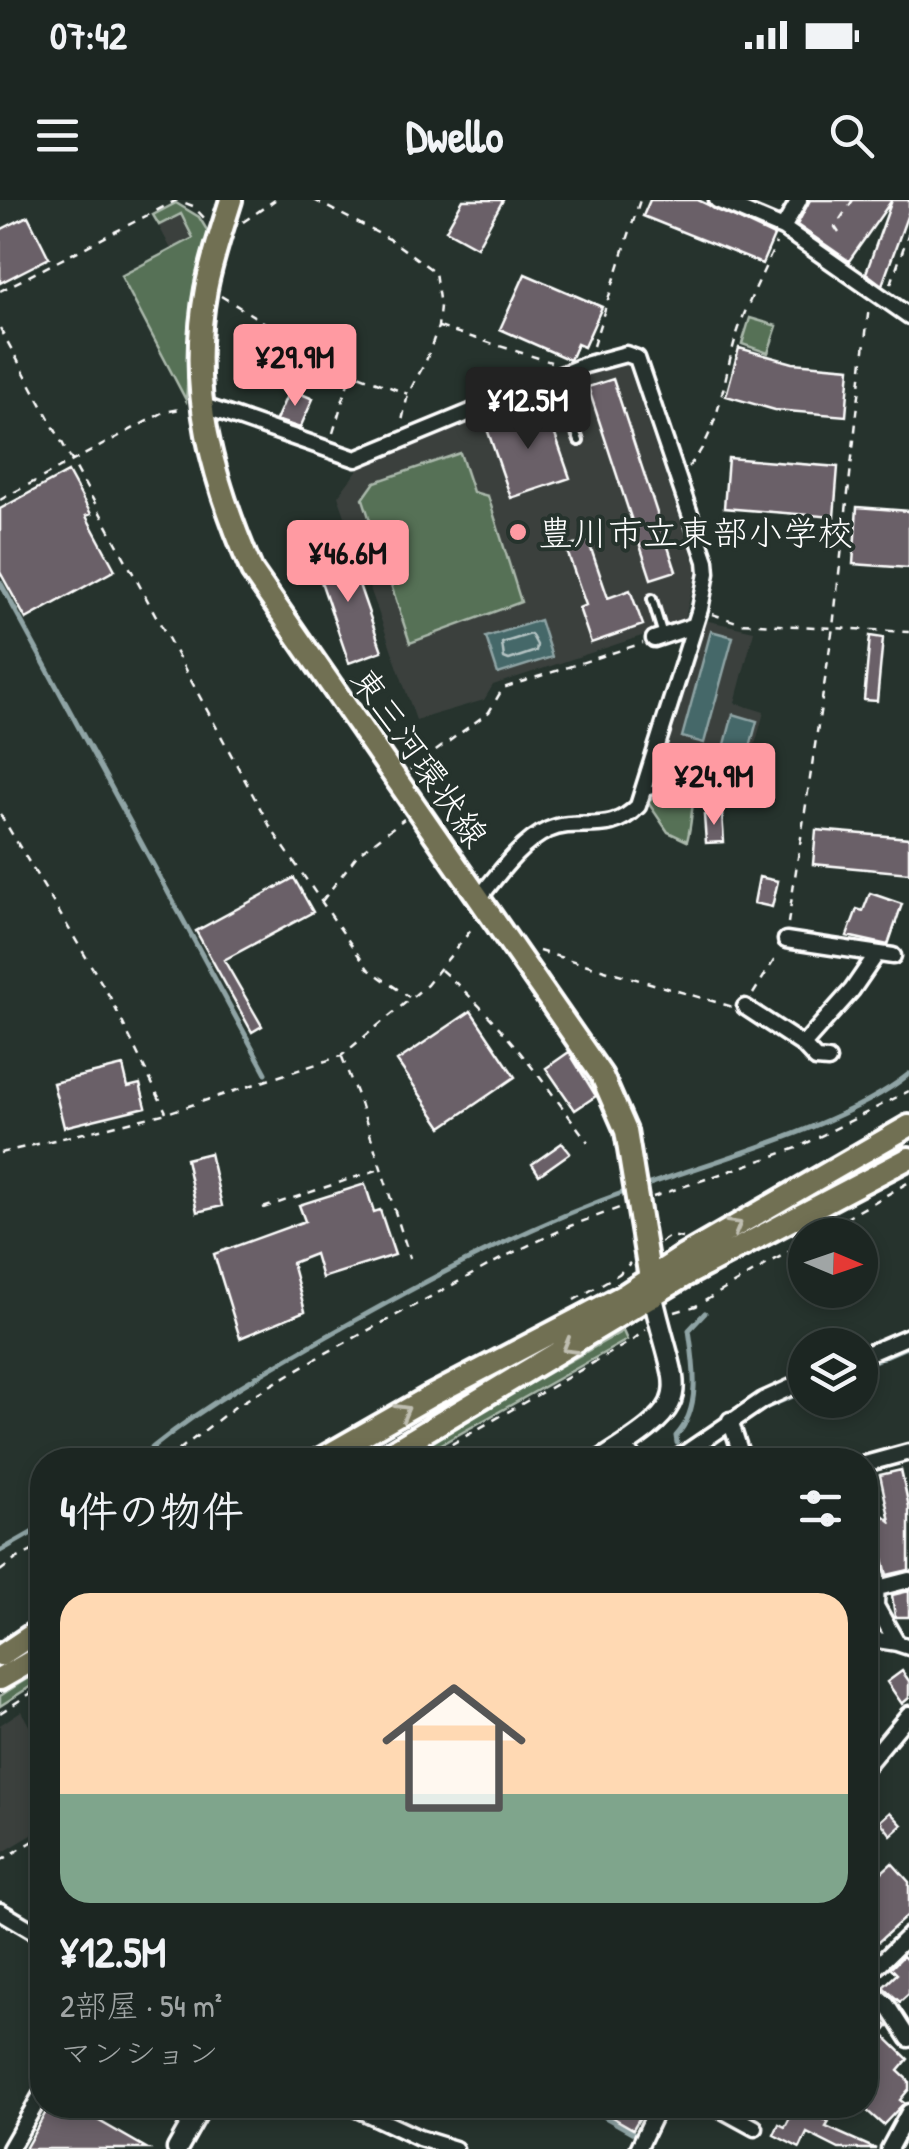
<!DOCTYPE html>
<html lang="ja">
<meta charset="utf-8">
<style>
:root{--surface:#1c2622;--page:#252e2a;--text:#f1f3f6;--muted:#a0a5a5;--line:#3a4340;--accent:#ff9aa2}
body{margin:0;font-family:"Patrick Hand","Klee One",sans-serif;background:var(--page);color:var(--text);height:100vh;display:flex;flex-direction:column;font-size:38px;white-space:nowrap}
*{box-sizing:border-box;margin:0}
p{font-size:32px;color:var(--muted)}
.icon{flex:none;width:55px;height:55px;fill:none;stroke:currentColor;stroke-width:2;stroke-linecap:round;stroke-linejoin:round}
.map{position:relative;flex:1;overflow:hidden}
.side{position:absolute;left:30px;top:1248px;width:848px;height:670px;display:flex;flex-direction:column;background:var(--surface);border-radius:40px;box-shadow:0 5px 15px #0003,0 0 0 2px var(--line)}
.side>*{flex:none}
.needle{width:65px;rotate:92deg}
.controls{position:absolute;left:788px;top:1018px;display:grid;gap:20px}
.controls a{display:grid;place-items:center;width:90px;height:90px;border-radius:50%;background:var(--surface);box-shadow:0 5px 15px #0003,0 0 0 2px var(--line);font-size:50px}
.price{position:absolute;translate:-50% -85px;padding:0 22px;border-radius:10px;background:var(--accent);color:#111;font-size:32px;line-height:65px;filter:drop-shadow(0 2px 5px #0008)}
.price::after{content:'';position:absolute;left:50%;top:60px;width:30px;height:22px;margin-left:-15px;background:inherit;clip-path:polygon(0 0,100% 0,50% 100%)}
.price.current{background:#222;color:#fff}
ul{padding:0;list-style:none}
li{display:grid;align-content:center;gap:20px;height:530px;padding:0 30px}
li+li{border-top:2px solid var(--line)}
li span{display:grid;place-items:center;height:310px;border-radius:30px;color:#555}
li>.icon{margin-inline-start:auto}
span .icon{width:180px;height:180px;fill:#fffc;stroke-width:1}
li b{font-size:42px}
h2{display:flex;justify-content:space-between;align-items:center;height:120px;padding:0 30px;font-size:42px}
.status{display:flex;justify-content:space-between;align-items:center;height:70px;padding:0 50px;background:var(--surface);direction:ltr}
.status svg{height:28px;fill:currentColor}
header{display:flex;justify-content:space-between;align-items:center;height:130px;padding:0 30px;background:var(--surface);font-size:45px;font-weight:700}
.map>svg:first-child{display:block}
.built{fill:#3b413e}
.green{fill:#567157;stroke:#aab8ab;stroke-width:2.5}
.water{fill:#446869;stroke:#8fa4a5;stroke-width:2.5}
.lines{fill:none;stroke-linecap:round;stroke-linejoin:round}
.shore{stroke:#b4c3c3;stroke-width:2.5}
.stream{stroke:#8fa4a5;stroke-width:5}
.building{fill:#6b6167;stroke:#fff;stroke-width:2.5}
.service-casing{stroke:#fff;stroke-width:14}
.minor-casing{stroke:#fff;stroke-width:21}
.tertiary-casing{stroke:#fff;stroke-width:25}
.primary-casing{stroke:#fff;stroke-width:28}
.path{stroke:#fff;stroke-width:2.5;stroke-dasharray:8 8;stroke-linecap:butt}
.service{stroke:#26332d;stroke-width:6}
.minor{stroke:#26332d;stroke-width:14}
.tertiary{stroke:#26332d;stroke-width:18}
.primary{stroke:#716f52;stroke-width:20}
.oneway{stroke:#bfbeb1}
.poi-dot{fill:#ff9aa2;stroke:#26332d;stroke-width:4}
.labels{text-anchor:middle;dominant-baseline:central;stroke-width:8;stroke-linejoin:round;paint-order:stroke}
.poi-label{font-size:35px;fill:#fff;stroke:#26332d;text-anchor:start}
.street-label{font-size:35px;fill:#fff;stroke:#26332d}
</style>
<div class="status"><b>07:42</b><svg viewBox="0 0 49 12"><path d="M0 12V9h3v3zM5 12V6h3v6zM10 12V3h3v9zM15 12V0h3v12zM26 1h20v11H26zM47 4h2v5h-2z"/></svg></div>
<header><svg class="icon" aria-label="menu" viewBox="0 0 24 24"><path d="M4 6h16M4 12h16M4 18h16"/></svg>Dwello<svg class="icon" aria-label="search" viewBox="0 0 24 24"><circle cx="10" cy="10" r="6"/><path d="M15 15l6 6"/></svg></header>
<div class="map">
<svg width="909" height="1949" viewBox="0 0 909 1949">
<rect width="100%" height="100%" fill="#26332d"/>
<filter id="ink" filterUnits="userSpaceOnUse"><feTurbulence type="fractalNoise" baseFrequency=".01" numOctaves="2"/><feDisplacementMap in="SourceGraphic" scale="20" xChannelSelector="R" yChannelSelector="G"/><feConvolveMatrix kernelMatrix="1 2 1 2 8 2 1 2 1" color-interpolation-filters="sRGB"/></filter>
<g filter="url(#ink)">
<path class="built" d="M 181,14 L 193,37 L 171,49 L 159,26 Z
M 626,160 L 697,369 L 684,422 L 493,485 L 484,500 L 416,520 L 338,296 L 362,264 Z
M 704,420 L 754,431 L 735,503 L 764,512 L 746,578 L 663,556 Z
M 21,1511 L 42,1549 L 42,1629 L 0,1654 L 0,1525 Z"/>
<path class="green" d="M 176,3 L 199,17 L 210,35 L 194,102 L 186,200 L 121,76 L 193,38 L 181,14 L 159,25 L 153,15 Z
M 750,118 L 777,126 L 768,153 L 742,144 Z
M 460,253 L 473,292 L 488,296 L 521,402 L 410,443 L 363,299 L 375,282 Z
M 663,556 L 706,568 L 703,574 L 657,574 Z
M 697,587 C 690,607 693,620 687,641 L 668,632 L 647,601 L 683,588 Z
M 623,1131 L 627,1140 L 413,1260 L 394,1260 Z
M 42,1469 L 42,1479 L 0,1506 L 0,1496 Z"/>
<path class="water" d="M 540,420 L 552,457 L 498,474 L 486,437 Z
M 711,431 L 733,437 L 704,543 L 682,537 Z
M 733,514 L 757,521 L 747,558 L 723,552 Z"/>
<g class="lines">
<path class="shore" d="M 531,434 L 537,445 L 536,451 L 509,460 L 504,458 L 502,443 Z"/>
<path class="stream" d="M 0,382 L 266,873
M 641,987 C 719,959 846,925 909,874
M 860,1167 L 909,1146
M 758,1211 L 805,1191
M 677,1243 L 676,1236 C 702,1209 694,1164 689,1130 L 705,1113
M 138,1260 C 193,1211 258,1176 322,1139 C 421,1083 522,1028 630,990
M 0,1351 L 42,1327
M 584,1905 L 637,1935"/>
</g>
<path class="building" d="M 463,0 L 503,0 L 477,47 L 446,30 Z
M 650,0 L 698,0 L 774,36 L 762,64 L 643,16 Z
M 810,0 L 892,0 L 849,61 L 797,25 Z
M 892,0 L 909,0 L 909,11 L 882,85 L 866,73 Z
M 28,16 L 49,58 L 0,83 L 0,30 Z
M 525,74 L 602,107 L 584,147 L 577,144 L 570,160 L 500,129 Z
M 739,148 L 793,163 L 850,168 L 846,216 L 775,210 L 726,196 Z
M 613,179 L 676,371 L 651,379 L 588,187 Z
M 290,189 L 313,199 L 300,228 L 276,220 Z
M 545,206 L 570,278 L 511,298 L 486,226 Z
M 728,258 L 838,267 L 834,317 L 724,308 Z
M 68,272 L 91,314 L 86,316 L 115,370 L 26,419 L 0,372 L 0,309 Z
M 857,307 L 909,311 L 909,368 L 853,364 Z
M 588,340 L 608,398 L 630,390 L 643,425 L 591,443 L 579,408 L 586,405 L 566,348 Z
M 346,347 L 382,451 L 349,463 L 313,358 Z
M 870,436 L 883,438 L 877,501 L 864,500 Z
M 722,613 L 724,642 L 706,643 L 704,615 Z
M 816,630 L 909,638 L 909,673 L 813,664 Z
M 759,677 L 778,681 L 772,707 L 754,703 Z
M 294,678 L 313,712 L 224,760 L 262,826 L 252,832 L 196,731 Z
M 870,693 L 902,704 L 888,745 L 847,736 L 857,709 L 863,711 Z
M 471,811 L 515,877 L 442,927 L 397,861 Z
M 569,852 L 596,896 L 575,910 L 546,868 Z
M 123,866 L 128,887 L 140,884 L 146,907 L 64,927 L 53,883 Z
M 562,943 L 570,953 L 539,975 L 532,964 Z
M 210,953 L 222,1006 L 197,1012 L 186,959 Z
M 365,984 L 374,1012 L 380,1010 L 395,1055 L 322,1078 L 315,1054 L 292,1063 L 305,1111 L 240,1138 L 214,1054 L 305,1021 L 299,1005 Z
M 901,1270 L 909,1307 L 909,1370 L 887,1375 L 875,1325 L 865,1317 L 865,1310 L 870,1305 L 890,1321 L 880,1275 Z
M 909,1391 L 909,1417 L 895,1417 L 892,1395 Z
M 902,1471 L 909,1481 L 909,1498 L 902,1504 L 887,1482 Z
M 890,1612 L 902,1625 L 891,1635 L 880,1621 Z
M 892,1663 L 909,1682 L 909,1714 L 865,1754 L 865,1687 Z
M 903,1756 L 909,1762 L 909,1794 L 900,1802 L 883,1787 L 897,1774 L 891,1768 Z
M 865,1803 L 888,1827 L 882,1834 L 908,1859 L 898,1871 L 909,1881 L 909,1889 L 900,1900 L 904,1903 L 883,1925 L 865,1909 Z
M 50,1905 L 71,1905 L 148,1949 L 25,1949 Z
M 591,1905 L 647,1905 L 633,1929 Z
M 796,1906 L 829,1922 L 826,1927 L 876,1949 L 839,1949 L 807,1933 L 800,1948 L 774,1935 L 779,1924 L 785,1927 Z"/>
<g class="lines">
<defs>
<path id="service" d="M 556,179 L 579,241
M 652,399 L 663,435
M 645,592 L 682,582 L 707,582"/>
<path id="minor" d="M 717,0 L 783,28 L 909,116
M 783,28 L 799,0
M 201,205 L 356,259 L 585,165 L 626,154 L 637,158 L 706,361 L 707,373 L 700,409 L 638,606 C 608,637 580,616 548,630 C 521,642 497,676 479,698
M 654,439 L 693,426
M 786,740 L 893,756
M 745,807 L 803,845 L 816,859 L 828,860
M 803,845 L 852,790 L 876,755
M 860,1157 L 909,1136
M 730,1220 L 743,1260
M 624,1246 L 635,1260
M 675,1260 L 763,1200 L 805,1181
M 865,1264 L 909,1252
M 865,1327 L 877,1377 L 876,1406 L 865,1411
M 878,1388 L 909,1380
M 876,1406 L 897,1443 L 909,1447
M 865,1438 L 897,1443
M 865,1567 L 909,1514
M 0,1711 L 42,1736
M 865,1778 L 909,1735
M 865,1785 L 887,1805 L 909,1839
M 348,1905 L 419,1938 L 455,1949
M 713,1905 L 755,1928
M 10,1949 L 42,1893
M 638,1949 L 659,1905
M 889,1949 L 909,1912"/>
<path id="tertiary" d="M 601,1260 C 701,1197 676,1199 653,1097
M 177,1949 L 202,1905"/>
<path id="primary" d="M 231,0 C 222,29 212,58 206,89 C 187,192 212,278 252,371 L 602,876 L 626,931 L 653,1097
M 319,1260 L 429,1197 L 624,1095 L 682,1057 L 909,926
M 378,1260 L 687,1075 L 909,958
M 0,1456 L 42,1428
M 0,1479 L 42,1455"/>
</defs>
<use href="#service" class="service-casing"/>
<use href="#minor" class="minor-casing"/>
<use href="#tertiary" class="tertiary-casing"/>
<use href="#primary" class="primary-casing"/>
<path class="path" d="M 314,0 L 391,40 L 435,72 L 440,106 L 438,127 L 426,161 L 408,194 L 401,226
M 243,22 L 275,0
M 839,33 L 835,27 L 853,0
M 891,84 L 909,32
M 0,91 L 177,0 L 193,6 L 207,21
M 221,96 L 337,167 L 408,194
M 439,127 L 551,162
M 0,128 L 272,630 L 368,769 L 409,797
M 593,146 L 640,0
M 333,233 L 351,173
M 688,267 C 720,233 723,179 736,137 C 746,105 763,74 776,43
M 0,300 L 164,212 L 185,208
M 712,414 L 740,423 L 909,432
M 410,570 L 489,512 L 503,488 L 643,443
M 0,614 L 110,797 L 166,912
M 322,701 L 358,654 L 404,619
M 788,723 L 833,427 L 869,106
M 539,751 L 733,807
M 441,770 C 499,819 543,881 588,942
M 753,794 L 778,754
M 342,857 L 360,903 L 410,1058
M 0,953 L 167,913 L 341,856 L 427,785 L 475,725
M 653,997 L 797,948 L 909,891
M 263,1008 L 380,969
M 817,1035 L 909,982
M 661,1042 L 670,1036 L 682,1038
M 574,1100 L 619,1074 L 630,1063
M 675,1112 L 696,1106 L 805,1042
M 166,1260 L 236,1206 L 315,1159 L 508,1055 L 570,1026 L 622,1007
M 424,1260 L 633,1140 L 646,1129
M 0,1371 L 16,1359 L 42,1346
M 0,1513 L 42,1486
M 0,1661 L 42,1636"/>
<use href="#service" class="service"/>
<use href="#minor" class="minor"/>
<use href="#tertiary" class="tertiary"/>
<use href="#primary" class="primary"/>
</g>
<defs><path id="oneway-chevron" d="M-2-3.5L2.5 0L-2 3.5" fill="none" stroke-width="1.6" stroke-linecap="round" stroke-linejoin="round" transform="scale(2.5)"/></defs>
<g class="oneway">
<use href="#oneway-chevron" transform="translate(735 1026) rotate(-30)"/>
<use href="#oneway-chevron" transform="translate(569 1147) rotate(150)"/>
<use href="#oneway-chevron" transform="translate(403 1211) rotate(-30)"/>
</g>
</g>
<circle class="poi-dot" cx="518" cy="332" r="10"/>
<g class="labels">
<g class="poi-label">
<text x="538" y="332">豊川市立東部小学校</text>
</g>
<g class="street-label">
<text transform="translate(420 557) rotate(55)">東三河環状線</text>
</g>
</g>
</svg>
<div class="controls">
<a><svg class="needle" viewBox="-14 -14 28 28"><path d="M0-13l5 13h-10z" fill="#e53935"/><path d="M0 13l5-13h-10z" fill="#a0a5a5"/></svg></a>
<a><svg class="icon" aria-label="layers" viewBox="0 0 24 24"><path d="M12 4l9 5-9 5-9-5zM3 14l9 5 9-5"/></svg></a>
</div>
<b class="price" style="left:295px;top:209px">¥29.9M</b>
<b class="price current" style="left:528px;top:252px">¥12.5M</b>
<b class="price" style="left:348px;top:405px">¥46.6M</b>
<b class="price" style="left:714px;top:628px">¥24.9M</b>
<section class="side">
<h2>4件の物件<svg class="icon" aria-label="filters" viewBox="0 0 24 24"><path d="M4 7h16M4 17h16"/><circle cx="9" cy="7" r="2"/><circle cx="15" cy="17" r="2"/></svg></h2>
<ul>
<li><span style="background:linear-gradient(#ffd9b3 65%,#7fa58c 0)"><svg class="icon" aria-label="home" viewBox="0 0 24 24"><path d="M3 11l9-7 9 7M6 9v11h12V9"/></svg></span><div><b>¥12.5M</b><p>2部屋 · 54 m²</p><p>マンション</p></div></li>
</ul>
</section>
</div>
